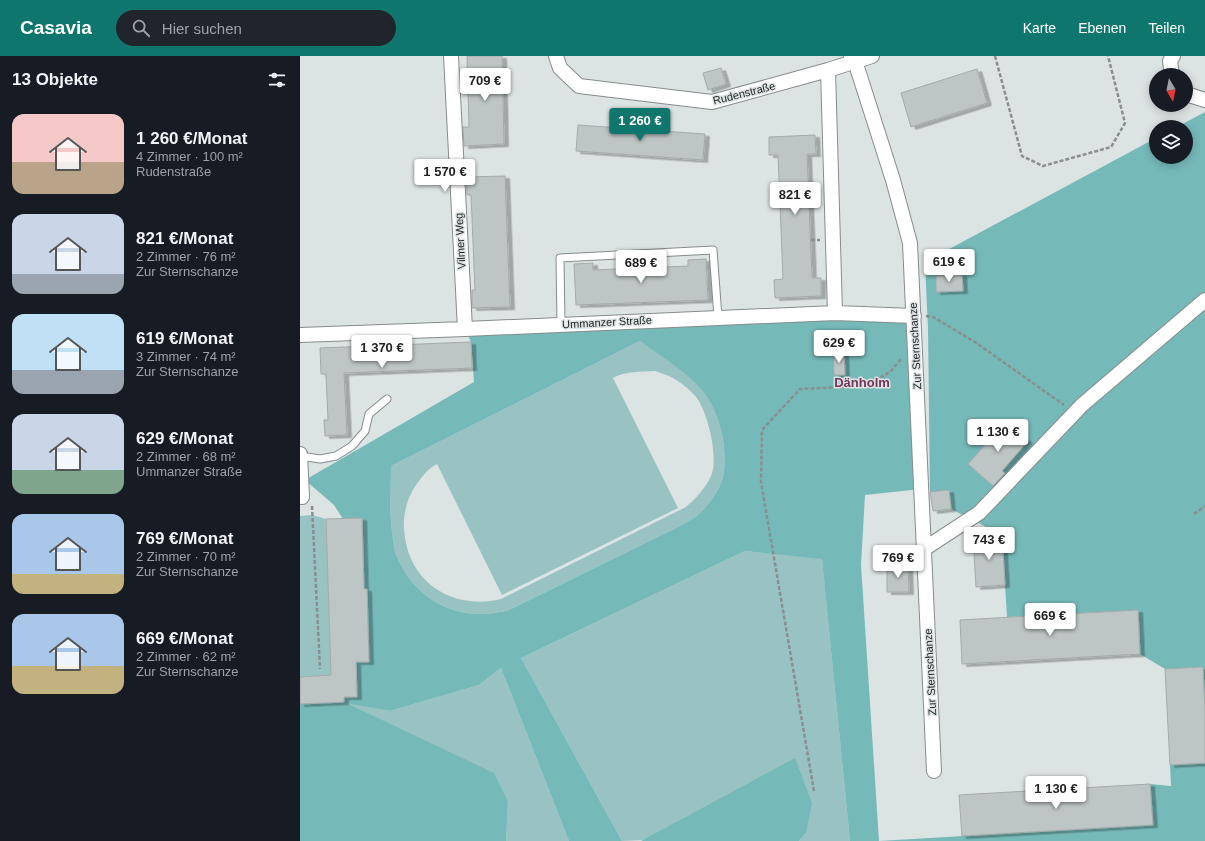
<!DOCTYPE html>
<html lang="de">
<meta charset="utf-8">
<style>
:root{--surface:#171b24;--page:#20242c;--text:#f1f3f6;--muted:#9ea1a6;--accent:#0f766e}
body{margin:0;font-family:Arial,sans-serif;background:var(--page);color:var(--text);height:100vh;display:flex;flex-direction:column;font-size:15px;white-space:nowrap}
*{box-sizing:border-box;margin:0}
p{font-size:13px;color:var(--muted)}
.icon{flex:none;width:22px;height:22px;fill:none;stroke:currentColor;stroke-width:2;stroke-linecap:round;stroke-linejoin:round}
.map{position:relative;flex:1;overflow:hidden}
.details{display:flex;flex-direction:column;background:var(--surface);width:300px}
.details>*{flex:none}
.needle{width:26px;rotate:170deg}
.controls{position:absolute;left:849px;top:12px;display:grid;gap:8px}
.controls a{display:grid;place-items:center;width:44px;height:44px;border-radius:50%;background:var(--surface);box-shadow:0 2px 10px #0003;font-size:20px}
.price{position:absolute;translate:-50% -34px;padding:0 9px;border-radius:4px;background:#fff;color:#222;font-size:13px;line-height:26px;filter:drop-shadow(0 1px 2px #0008)}
.price::after{content:'';position:absolute;left:50%;top:24px;width:12px;height:9px;margin-left:-6px;background:inherit;clip-path:polygon(0 0,100% 0,50% 100%)}
.price.active{background:var(--accent);color:#fff}
ul{padding:0;list-style:none}
li{display:flex;align-items:center;gap:12px;height:100px;padding:0 12px}
li span{display:grid;place-items:center;flex:none;width:112px;height:80px;border-radius:12px;color:#555}
li>.icon{margin-inline-start:auto}
span .icon{width:48px;height:48px;fill:#fffc;stroke-width:1}
li b{font-size:17px}
h2{display:flex;justify-content:space-between;align-items:center;height:48px;padding:0 12px;font-size:17px}
header{display:flex;align-items:center;gap:24px;box-sizing:border-box;height:56px;padding:0 20px;background:var(--accent);color:#fff}
header strong{font-size:19px}
nav{display:flex;gap:22px;margin-inline-start:auto;font-size:14px}
.search{width:280px;height:36px;background:var(--page);display:flex;align-items:center;gap:10px;box-sizing:border-box;padding:0 14px;border-radius:22px;color:var(--muted);font-size:15px}
main{display:flex;flex:1;min-height:0}
.map>svg:first-child{display:block}
.green{fill:#98c3c2;fill-rule:evenodd}
.forest{fill:#76b9b9;fill-rule:evenodd}
.building{fill:#bec5c5;stroke:#a3abaa;filter:url(#shadow)}
.lines{fill:none;stroke-linecap:round;stroke-linejoin:round}
.lane-casing{stroke:#868c8c;stroke-width:9}
.street-casing{stroke:#868c8c;stroke-width:16}
.path{stroke:#898f8f;stroke-width:2.5;stroke-dasharray:4 2;stroke-linecap:butt}
.lane{stroke:#fff;stroke-width:7}
.street{stroke:#fff;stroke-width:14}
.labels{text-anchor:middle;dominant-baseline:central;stroke-width:3;stroke-linejoin:round;paint-order:stroke}
.street-label{font-size:11px;fill:#242727;stroke:#dce3e3}
.quarter-label{font-size:13px;font-weight:bold;fill:#73355b;stroke:#dce3e3}
</style>
<header>
<strong>Casavia</strong>
<div class="search"><svg class="icon" aria-label="search" viewBox="0 0 24 24"><circle cx="10" cy="10" r="6"/><path d="M15 15l6 6"/></svg>Hier suchen</div>
<nav><a>Karte</a><a>Ebenen</a><a>Teilen</a></nav>
</header>
<main>
<section class="details">
<h2>13 Objekte<svg class="icon" aria-label="filters" viewBox="0 0 24 24"><path d="M4 7h16M4 17h16"/><circle cx="9" cy="7" r="2"/><circle cx="15" cy="17" r="2"/></svg></h2>
<ul>
<li><span style="background:linear-gradient(#f6c9c9 60%,#b9a48a 0)"><svg class="icon" aria-label="home" viewBox="0 0 24 24"><path d="M3 11l9-7 9 7M6 9v11h12V9"/></svg></span><div><b>1 260 €/Monat</b><p>4 Zimmer · 100 m²</p><p>Rudenstraße</p></div></li>
<li><span style="background:linear-gradient(#c9d6e8 75%,#9aa5b1 0)"><svg class="icon" aria-label="home" viewBox="0 0 24 24"><path d="M3 11l9-7 9 7M6 9v11h12V9"/></svg></span><div><b>821 €/Monat</b><p>2 Zimmer · 76 m²</p><p>Zur Sternschanze</p></div></li>
<li><span style="background:linear-gradient(#bfe0f5 70%,#9aa5b1 0)"><svg class="icon" aria-label="home" viewBox="0 0 24 24"><path d="M3 11l9-7 9 7M6 9v11h12V9"/></svg></span><div><b>619 €/Monat</b><p>3 Zimmer · 74 m²</p><p>Zur Sternschanze</p></div></li>
<li><span style="background:linear-gradient(#c9d6e8 70%,#7fa58c 0)"><svg class="icon" aria-label="home" viewBox="0 0 24 24"><path d="M3 11l9-7 9 7M6 9v11h12V9"/></svg></span><div><b>629 €/Monat</b><p>2 Zimmer · 68 m²</p><p>Ummanzer Straße</p></div></li>
<li><span style="background:linear-gradient(#a9c7e8 75%,#c2b280 0)"><svg class="icon" aria-label="home" viewBox="0 0 24 24"><path d="M3 11l9-7 9 7M6 9v11h12V9"/></svg></span><div><b>769 €/Monat</b><p>2 Zimmer · 70 m²</p><p>Zur Sternschanze</p></div></li>
<li><span style="background:linear-gradient(#a9c7e8 65%,#c2b280 0)"><svg class="icon" aria-label="home" viewBox="0 0 24 24"><path d="M3 11l9-7 9 7M6 9v11h12V9"/></svg></span><div><b>669 €/Monat</b><p>2 Zimmer · 62 m²</p><p>Zur Sternschanze</p></div></li>
</ul>
</section>
<div class="map">
<svg width="905" height="785" viewBox="0 0 905 785">
<defs>
<filter id="shadow"><feDropShadow dx="4.5" dy="2.5" stdDeviation="0" flood-color="#0004"/></filter>
</defs>
<rect width="100%" height="100%" fill="#dce3e3"/>
<path class="green" d="M 340,285 C 362,301 388,315 404,337 C 421,360 428,393 423,421 C 421,432 408,450 400,457 C 395,462 388,465 382,469 L 207,555 C 200,556 193,557 186,558 C 145,560 110,536 96,498 C 94,494 94,488 93,483 C 89,459 91,435 91,410 ZM 355,315 C 359,317 365,318 369,320 C 376,323 391,334 396,341 C 408,356 419,403 411,420 C 405,433 396,442 386,451 L 201,543 C 151,555 107,525 104,473 C 103,458 107,442 116,429 C 122,421 127,413 137,408 L 202,539 L 378,452 L 313,322 C 325,315 341,316 355,315 Z
M 12,459 L 26,463 L 31,607 L 42,619 L 0,621 L 0,460 Z
M 445,495 L 522,502 L 550,785 L 499,785 L 506,777 L 322,785 L 221,602 Z
M 201,612 L 269,785 L 206,785 L 208,746 L 44,646 L 90,655 L 179,629 Z"/>
<path class="forest" d="M 905,56 L 905,657 L 903,611 L 865,613 L 840,598 L 838,554 L 707,561 L 702,479 L 651,453 L 648,434 L 630,436 L 628,274 L 625,206 L 856,82 L 856,101 L 886,101 L 886,71 L 877,71 Z
M 614,260 L 621,433 L 565,439 L 561,509 L 579,785 L 852,769 L 850,728 L 871,730 L 870,709 L 905,707 L 905,785 L 550,785 L 522,503 L 445,495 L 221,602 L 322,785 L 269,785 L 201,612 L 179,629 L 90,655 L 46,647 L 194,717 L 208,746 L 206,785 L 0,785 L 0,648 L 43,646 L 44,641 L 57,641 L 56,606 L 69,605 L 67,533 L 64,533 L 62,462 L 43,463 L 34,449 L 5,424 L 174,326 L 171,286 L 165,273 ZM 340,285 C 361,301 387,315 404,337 C 421,360 428,393 423,421 C 421,432 408,450 400,457 C 395,462 388,465 382,469 L 207,555 C 200,556 193,557 186,558 C 145,560 110,536 96,498 C 94,494 94,488 93,483 C 89,459 91,435 91,410 Z
M 495,702 L 512,747 L 506,777 L 499,785 L 341,785 Z"/>
<path class="building" d="M 167,0 L 202,0 L 204,88 L 164,90 L 163,71 L 169,71 Z
M 421,12 L 426,28 L 408,34 L 403,17 Z
M 677,13 L 687,47 L 611,71 L 601,37 Z
M 278,69 L 405,78 L 403,104 L 276,95 Z
M 515,79 L 516,98 L 507,98 L 512,222 L 521,222 L 521,240 L 475,242 L 474,224 L 483,223 L 478,99 L 469,99 L 469,81 Z
M 205,120 L 210,251 L 172,252 L 172,234 L 175,234 L 171,139 L 167,139 L 166,121 Z
M 406,203 L 408,244 L 276,249 L 274,208 L 293,207 L 293,214 L 388,210 L 388,204 Z
M 662,218 L 663,235 L 636,236 L 636,220 Z
M 171,286 L 172,312 L 44,317 L 47,379 L 25,380 L 24,364 L 28,364 L 26,318 L 21,318 L 20,292 Z
M 533,297 L 544,297 L 545,319 L 534,319 Z
M 706,365 L 728,385 L 702,415 L 705,417 L 693,430 L 668,408 Z
M 649,434 L 651,453 L 633,455 L 630,436 Z
M 62,462 L 64,533 L 67,533 L 69,606 L 56,606 L 57,641 L 44,641 L 44,646 L 0,648 L 0,621 L 31,619 L 26,463 Z
M 702,479 L 705,529 L 676,531 L 673,481 Z
M 608,510 L 609,536 L 587,536 L 587,511 Z
M 838,554 L 840,598 L 662,608 L 660,564 Z
M 903,611 L 905,657 L 905,707 L 870,709 L 865,613 Z
M 850,728 L 853,769 L 662,780 L 659,739 Z"/>
<g class="lines">
<defs>
<path id="lane" d="M 261,268 L 260,202 L 413,194 L 418,261
M 0,400 L 20,403 L 36,400 L 52,390 L 65,375 L 69,358 L 87,343"/>
<path id="street" d="M 151,0 L 165,273
M 256,0 L 260,12 L 279,30 L 412,46 L 528,14 L 572,0
M 551,0 L 555,5 L 593,124 L 610,187 L 634,715
M 528,14 L 535,257
M 872,19 L 870,5 L 873,0
M 886,38 L 905,44
M 0,279 L 165,273 L 535,257 L 614,260
M 0,398 L 2,441
M 624,493 L 679,457 L 782,349 L 905,244"/>
</defs>
<use href="#lane" class="lane-casing"/>
<use href="#street" class="street-casing"/>
<path class="path" d="M 695,0 L 722,100 L 743,110 L 811,91 L 825,67 L 808,0
M 509,137 L 518,136
M 511,184 L 520,184
M 626,260 L 633,261 L 675,286 L 764,349
M 12,450 L 20,613
M 894,458 L 905,450
M 514,735 L 461,426 L 462,374 L 500,333 L 566,330 L 590,316 L 602,302"/>
<use href="#lane" class="lane"/>
<use href="#street" class="street"/>
</g>
<g class="labels">
<g class="street-label">
<text transform="translate(444 37) rotate(-14)">Rudenstraße</text>
<text transform="translate(160 185) rotate(-93)">Vilmer Weg</text>
<text transform="translate(307 266) rotate(-3)">Ummanzer Straße</text>
<text transform="translate(615 290) rotate(-93)">Zur Sternschanze</text>
<text transform="translate(630 616) rotate(-93)">Zur Sternschanze</text>
</g>
<g class="quarter-label">
<text x="562" y="326">Dänholm</text>
</g>
</g>
</svg>
<div class="controls">
<a><svg class="needle" viewBox="-14 -14 28 28"><path d="M0-13l5 13h-10z" fill="#e53935"/><path d="M0 13l5-13h-10z" fill="#9ea1a6"/></svg></a>
<a><svg class="icon" aria-label="layers" viewBox="0 0 24 24"><path d="M12 4l9 5-9 5-9-5zM3 14l9 5 9-5"/></svg></a>
</div>
<b class="price" style="left:185px;top:46px">709 €</b>
<b class="price active" style="left:340px;top:86px">1 260 €</b>
<b class="price" style="left:145px;top:137px">1 570 €</b>
<b class="price" style="left:495px;top:160px">821 €</b>
<b class="price" style="left:649px;top:227px">619 €</b>
<b class="price" style="left:341px;top:228px">689 €</b>
<b class="price" style="left:539px;top:308px">629 €</b>
<b class="price" style="left:82px;top:313px">1 370 €</b>
<b class="price" style="left:698px;top:397px">1 130 €</b>
<b class="price" style="left:689px;top:505px">743 €</b>
<b class="price" style="left:598px;top:523px">769 €</b>
<b class="price" style="left:750px;top:581px">669 €</b>
<b class="price" style="left:756px;top:754px">1 130 €</b>
</div>
</main>
